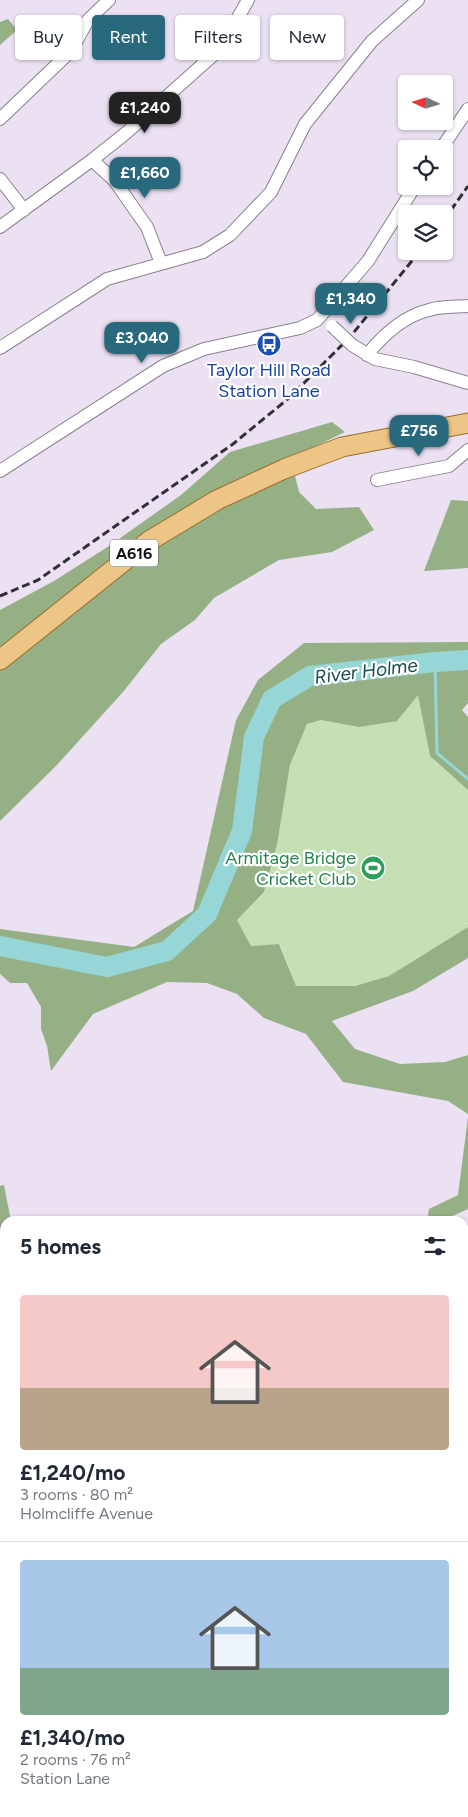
<!DOCTYPE html>
<meta charset="utf-8">
<style>
:root{--surface:#fff;--page:#f6f6f7;--text:#1f2937;--muted:#747a83;--line:#e0e1e3;--accent:#28697d}
body{margin:0;font-family:Figtree,sans-serif;background:var(--page);color:var(--text);height:100vh;display:flex;flex-direction:column;font-size:19px;white-space:nowrap}
*{box-sizing:border-box;margin:0}
p{font-size:16px;color:var(--muted)}
.icon{flex:none;width:28px;height:28px;fill:none;stroke:currentColor;stroke-width:2;stroke-linecap:round;stroke-linejoin:round}
.map{position:relative;flex:1;overflow:hidden}
.side{position:absolute;left:0px;top:1216px;width:469px;height:601px;display:flex;flex-direction:column;background:var(--surface);border-radius:15px 15px 0 0;box-shadow:0 1px 4px #0004}
.side>*{flex:none}
.hud{position:absolute;left:15px;top:15px;width:439px;height:45px;display:flex;gap:10px}
.needle{width:32px;rotate:274deg}
.controls{position:absolute;left:398px;top:75px;display:grid;gap:10px}
.controls a{display:grid;place-items:center;width:55px;height:55px;border-radius:5px;background:var(--surface);box-shadow:0 1px 4px #0004;font-size:25px}
.price{position:absolute;translate:-50% -42px;padding:0 11px;border-radius:10px;background:var(--accent);color:#fff;font-size:16px;line-height:32px;filter:drop-shadow(0 1px 2px #0008)}
.price::after{content:'';position:absolute;left:50%;top:30px;width:15px;height:11px;margin-left:-8px;background:inherit;clip-path:polygon(0 0,100% 0,50% 100%)}
.price.current{background:#222;color:#fff}
ul{padding:0;list-style:none}
li{display:grid;align-content:center;gap:10px;height:265px;padding:0 20px}
li+li{border-top:1px solid var(--line)}
li span{display:grid;place-items:center;height:155px;border-radius:5px;color:#555}
li>.icon{margin-inline-start:auto}
span .icon{width:90px;height:90px;fill:#fffc;stroke-width:1}
li b{font-size:21px}
h2{display:flex;justify-content:space-between;align-items:center;height:60px;padding:0 20px;font-size:21px}
.tag{padding:0 18px;border-radius:5px;background:var(--surface);box-shadow:0 1px 4px #0004;font-size:18px;line-height:45px}
.tag.current{background:var(--accent);color:#fff}
.map>svg:first-child{display:block}
.green{fill:#c6e0b6}
.forest{fill:#96b086}
.lines{fill:none;stroke-linecap:round;stroke-linejoin:round}
.stream{stroke:#96d6d6;stroke-width:3}
.river{stroke:#96d6d6;stroke-width:20}
.street-casing{stroke:#898090;stroke-width:14}
.secondary-casing{stroke:#898090;stroke-width:19}
.primary-casing{stroke:#996d2b;stroke-width:21}
.street{stroke:#fff;stroke-width:12}
.secondary{stroke:#fff;stroke-width:18}
.primary{stroke:#edc586;stroke-width:19}
.rail{stroke:#342f37;stroke-width:3;stroke-dasharray:8 4;stroke-linecap:butt}
.street-bridge-casing{stroke:#898090;stroke-width:14;stroke-linecap:butt}
.street-bridge{stroke:#fff;stroke-width:12}
.labels{text-anchor:middle;dominant-baseline:central;stroke-width:4.5;stroke-linejoin:round;paint-order:stroke}
.shield{fill:#fff;stroke:#5a585c;stroke-width:1}
.shield-label{font-size:16px;font-weight:bold;fill:#141016}
.transit-label{font-size:18px;fill:#164399;stroke:#fff}
.leisure-label{font-size:18px;fill:#27864d;stroke:#fff;text-anchor:end}
.water-label{font-size:19px;font-style:italic;fill:#134c4d;stroke:#fff}
</style>
<div class="map">
<svg width="468" height="1817" viewBox="0 0 468 1817">
<rect width="100%" height="100%" fill="#ebe1f3"/>
<path class="green" d="M 418,695 L 430,756 L 468,790 L 468,927 L 389,976 L 355,986 L 296,986 L 280,944 L 251,946 L 237,920 L 264,892 L 277,845 L 290,765 L 307,724 L 321,720 L 359,727 Z
M 0,1413 L 5,1413 L 5,1603 L 0,1582 Z"/>
<path class="forest" d="M 8,19 L 17,30 L 0,45 L 0,22 Z
M 332,422 L 345,432 L 312,448 L 295,476 L 299,492 L 316,509 L 359,507 L 374,530 L 332,552 L 279,560 L 214,598 L 195,620 L 161,644 L 123,692 L 56,766 L 0,821 L 0,610 L 54,581 L 109,546 L 181,495 L 230,452 Z
M 451,500 L 468,501 L 468,568 L 424,571 Z
M 468,642 L 468,703 L 462,710 L 468,717 L 468,790 L 430,756 L 418,695 L 397,721 L 359,727 L 321,720 L 307,724 L 290,765 L 277,845 L 264,892 L 237,920 L 251,946 L 279,944 L 296,986 L 355,986 L 389,976 L 468,927 L 468,958 L 413,991 L 332,1021 L 355,1049 L 400,1064 L 445,1062 L 468,1055 L 468,1114 L 448,1101 L 343,1082 L 306,1034 L 264,1018 L 237,994 L 207,983 L 167,982 L 93,1014 L 51,1071 L 47,1046 L 41,1029 L 41,1007 L 27,983 L 10,983 L 0,974 L 0,929 L 134,947 L 193,911 L 236,720 L 258,680 L 304,643 Z
M 468,1117 L 468,1209 L 441,1221 L 427,1221 L 429,1209 L 458,1195 Z
M 4,1185 L 11,1221 L 5,1221 L 5,1389 L 0,1388 L 0,1186 Z
M 468,1224 L 468,1435 L 464,1435 L 464,1227 Z
M 464,1500 L 468,1502 L 468,1565 L 464,1567 Z
M 5,1629 L 5,1812 L 464,1812 L 464,1653 L 468,1651 L 468,1817 L 0,1817 L 0,1630 Z"/>
<g class="lines">
<path class="stream" d="M 435,662 L 437,753 L 468,779"/>
<path class="river" d="M 0,946 L 107,967 L 167,951 L 207,914 L 242,831 L 254,737 L 272,699 L 310,676 L 435,662 L 468,660"/>
<defs>
<path id="street" d="M 0,119 L 71,51 L 88,20 L 109,0
M 441,149 L 468,109
M 92,160 L 114,180 L 147,227 L 161,263
M 0,179 L 24,210
M 0,227 L 92,160 L 126,133 L 220,49 L 248,0
M 352,345 L 375,359 L 414,367 L 468,383
M 0,348 L 107,279 L 203,252 L 230,235 L 271,192 L 305,124 L 372,41 L 418,0
M 367,355 C 383,335 404,316 429,310 C 441,306 455,307 468,306
M 0,471 L 163,366 L 204,349 L 300,328 L 317,320 L 368,261 L 415,186
M 377,480 L 449,466 L 468,450"/>
<path id="secondary" d="M 464,1313 L 468,1311
M 0,1400 L 5,1401"/>
<path id="primary" d="M 0,660 L 149,541 L 217,500 L 284,469 L 342,447 L 468,423"/>
</defs>
<use href="#street" class="street-casing"/>
<use href="#secondary" class="secondary-casing"/>
<use href="#primary" class="primary-casing"/>
<use href="#street" class="street"/>
<use href="#secondary" class="secondary"/>
<use href="#primary" class="primary"/>
<path class="rail" d="M 444,220 L 468,186
M 0,596 L 38,580 L 233,444 L 289,398 L 350,337 L 420,251"/>
<defs>
<path id="street-bridge" d="M 332,326 L 352,345"/>
</defs>
<use href="#street-bridge" class="street-bridge-casing"/>
<use href="#street-bridge" class="street-bridge"/>
</g>
<defs>
<symbol id="bus-disc" viewBox="-11 -11 22 22"><circle r="9.5" fill="#1a4fb4" stroke="#fff"/><path d="M-5-6H5V4H4V6H2V4H-2V6H-4V4H-5ZM-3.5-4V0h7V-4ZM-3.5 1.2v1.5H-2V1.2ZM2 1.2v1.5H3.5V1.2Z" fill="#fff"/></symbol>
<symbol id="stadium-disc" viewBox="-11 -11 22 22"><circle r="9.5" fill="#2e9e5b" stroke="#fff"/><path d="M0-5a6.5 5 0 1 0 0 10a6.5 5 0 1 0 0-10ZM-3.5-1.8h7v3.6h-7Z" fill="#fff"/></symbol>
</defs>
<g fill-rule="evenodd">
<use href="#bus-disc" x="255" y="330" width="28" height="28"/>
<use href="#stadium-disc" x="359" y="854" width="28" height="28"/>
</g>
<g class="labels">
<rect class="shield" x="110" y="539.5" width="48" height="27" rx="4"/>
<g class="shield-label">
<text x="134" y="553">A616</text>
</g>
<g class="transit-label">
<text x="269" y="370">Taylor Hill Road<tspan x="269" dy="21">Station Lane</tspan></text>
</g>
<g class="leisure-label">
<text x="356" y="858">Armitage Bridge<tspan x="356" dy="21">Cricket Club</tspan></text>
</g>
<g class="water-label">
<text transform="translate(366 671) rotate(-7)">River Holme</text>
</g>
</g>
</svg>
<div class="controls">
<a><svg class="needle" viewBox="-14 -14 28 28"><path d="M0-13l5 13h-10z" fill="#e53935"/><path d="M0 13l5-13h-10z" fill="#747a83"/></svg></a>
<a><svg class="icon" aria-label="locate" viewBox="0 0 24 24"><circle cx="12" cy="12" r="6"/><path d="M12 2v4M12 18v4M2 12h4M18 12h4"/></svg></a>
<a><svg class="icon" aria-label="layers" viewBox="0 0 24 24"><path d="M12 4l9 5-9 5-9-5zM3 14l9 5 9-5"/></svg></a>
</div>
<b class="price current" style="left:145px;top:134px">£1,240</b>
<b class="price" style="left:145px;top:199px">£1,660</b>
<b class="price" style="left:351px;top:325px">£1,340</b>
<b class="price" style="left:142px;top:364px">£3,040</b>
<b class="price" style="left:419px;top:457px">£756</b>
<div class="hud">
<a class="tag">Buy</a>
<a class="tag current">Rent</a>
<a class="tag">Filters</a>
<a class="tag">New</a>
</div>
<section class="side">
<h2>5 homes<svg class="icon" aria-label="filters" viewBox="0 0 24 24"><path d="M4 7h16M4 17h16"/><circle cx="9" cy="7" r="2"/><circle cx="15" cy="17" r="2"/></svg></h2>
<ul>
<li><span style="background:linear-gradient(#f6c9c9 60%,#b9a48a 0)"><svg class="icon" aria-label="home" viewBox="0 0 24 24"><path d="M3 11l9-7 9 7M6 9v11h12V9"/></svg></span><div><b>£1,240/mo</b><p>3 rooms · 80 m²</p><p>Holmcliffe Avenue</p></div></li>
<li><span style="background:linear-gradient(#a9c7e8 70%,#7fa58c 0)"><svg class="icon" aria-label="home" viewBox="0 0 24 24"><path d="M3 11l9-7 9 7M6 9v11h12V9"/></svg></span><div><b>£1,340/mo</b><p>2 rooms · 76 m²</p><p>Station Lane</p></div></li>
</ul>
</section>
</div>
